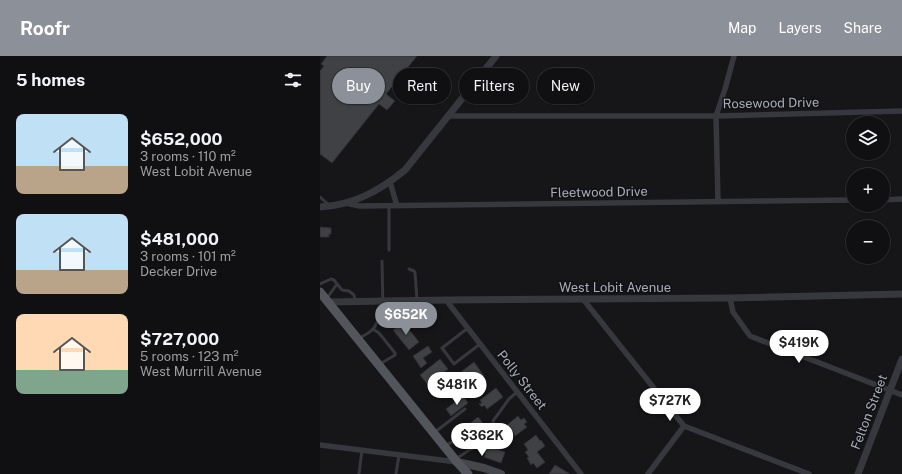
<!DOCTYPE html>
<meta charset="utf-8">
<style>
:root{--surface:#101012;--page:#19191b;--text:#f1f3f6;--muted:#9c9d9f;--line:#303032;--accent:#8c9099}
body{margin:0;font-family:"Public Sans",sans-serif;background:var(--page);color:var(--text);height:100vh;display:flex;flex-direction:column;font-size:15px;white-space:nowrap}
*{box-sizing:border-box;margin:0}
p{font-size:13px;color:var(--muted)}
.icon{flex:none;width:22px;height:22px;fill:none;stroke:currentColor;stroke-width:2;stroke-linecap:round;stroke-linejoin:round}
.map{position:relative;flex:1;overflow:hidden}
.sheet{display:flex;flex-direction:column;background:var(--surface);width:320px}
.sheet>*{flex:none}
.hud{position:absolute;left:12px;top:12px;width:380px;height:36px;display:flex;gap:8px}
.buttons{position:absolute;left:526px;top:60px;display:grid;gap:8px}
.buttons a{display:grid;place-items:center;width:44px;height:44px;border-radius:50%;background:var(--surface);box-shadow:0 1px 3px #0004,0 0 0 1px var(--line);font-size:20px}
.price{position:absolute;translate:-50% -34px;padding:0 9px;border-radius:14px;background:#fff;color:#222;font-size:13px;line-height:26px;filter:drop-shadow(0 1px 2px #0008)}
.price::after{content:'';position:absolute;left:50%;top:24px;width:12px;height:9px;margin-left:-6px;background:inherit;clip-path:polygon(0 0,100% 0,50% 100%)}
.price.on{background:var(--accent);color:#fff}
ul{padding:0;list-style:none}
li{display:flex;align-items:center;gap:12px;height:100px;padding:0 16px}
li span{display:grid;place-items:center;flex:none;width:112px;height:80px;border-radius:8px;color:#555}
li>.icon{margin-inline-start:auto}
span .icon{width:48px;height:48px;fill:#fffc;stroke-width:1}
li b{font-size:17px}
h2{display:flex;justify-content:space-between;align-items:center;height:48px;padding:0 16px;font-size:17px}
.pill{padding:0 14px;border-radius:18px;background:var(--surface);box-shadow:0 1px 3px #0004,0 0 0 1px var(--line);font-size:14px;line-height:36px}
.pill.on{background:var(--accent);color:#fff}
header{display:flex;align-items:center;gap:24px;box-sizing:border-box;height:56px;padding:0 20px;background:var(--accent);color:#fff}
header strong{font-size:19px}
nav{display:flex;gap:22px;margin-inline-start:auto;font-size:14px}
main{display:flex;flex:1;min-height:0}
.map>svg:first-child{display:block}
.building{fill:#404145;stroke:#303034}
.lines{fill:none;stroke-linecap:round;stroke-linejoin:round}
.service{stroke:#37383d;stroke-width:3}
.minor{stroke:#37383d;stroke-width:5.5}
.tertiary{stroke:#37383d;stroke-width:7}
.secondary{stroke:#45474d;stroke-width:8}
.primary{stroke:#53555c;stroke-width:9}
.labels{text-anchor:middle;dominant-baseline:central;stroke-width:3;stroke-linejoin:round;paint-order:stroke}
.street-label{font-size:13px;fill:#a8adb8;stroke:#111113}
</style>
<header>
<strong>Roofr</strong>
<nav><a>Map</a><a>Layers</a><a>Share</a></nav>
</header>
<main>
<section class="sheet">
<h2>5 homes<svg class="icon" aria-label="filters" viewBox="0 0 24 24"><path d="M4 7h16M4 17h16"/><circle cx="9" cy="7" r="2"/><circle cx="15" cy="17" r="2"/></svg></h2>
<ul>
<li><span style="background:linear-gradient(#bfe0f5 65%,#b9a48a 0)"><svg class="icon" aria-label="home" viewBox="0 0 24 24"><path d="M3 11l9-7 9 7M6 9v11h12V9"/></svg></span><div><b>$652,000</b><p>3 rooms · 110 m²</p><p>West Lobit Avenue</p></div></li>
<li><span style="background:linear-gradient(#bfe0f5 70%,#b9a48a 0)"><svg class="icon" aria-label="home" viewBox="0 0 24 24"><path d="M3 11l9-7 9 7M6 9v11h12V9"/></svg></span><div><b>$481,000</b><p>3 rooms · 101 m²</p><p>Decker Drive</p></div></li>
<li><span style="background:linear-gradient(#ffd9b3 70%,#7fa58c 0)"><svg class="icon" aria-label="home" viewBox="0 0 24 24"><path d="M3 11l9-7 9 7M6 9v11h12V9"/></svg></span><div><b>$727,000</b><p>5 rooms · 123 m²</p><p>West Murrill Avenue</p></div></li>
</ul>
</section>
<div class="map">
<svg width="582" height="418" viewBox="0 0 582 418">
<rect width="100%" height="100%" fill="#161618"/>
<path class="building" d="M 7,0 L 97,0 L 66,38 L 75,45 L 67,54 L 59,48 L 12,107 L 0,98 L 0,15 L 4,10 L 1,8 Z
M 0,171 L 11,172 L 11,178 L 9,178 L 9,181 L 0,181 Z
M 83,266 L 99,286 L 89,294 L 73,274 Z
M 108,290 L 112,296 L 103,302 L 107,307 L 101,312 L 93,300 Z
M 120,303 L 128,313 L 108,329 L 100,319 Z
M 154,306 L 164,320 L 153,328 L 150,325 L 144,329 L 137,319 Z
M 176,332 L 183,341 L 167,353 L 164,349 L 162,351 L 159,348 L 162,347 L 160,344 Z
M 143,340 L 148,347 L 131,360 L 126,353 Z
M 198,360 L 201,364 L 204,362 L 207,366 L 204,368 L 207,371 L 195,380 L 192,375 L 185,380 L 182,375 L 188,371 L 187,369 Z
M 158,361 L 170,376 L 160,385 L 148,369 Z
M 216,379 L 220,385 L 221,384 L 225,390 L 217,396 L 225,406 L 217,412 L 213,407 L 211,409 L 207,402 L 209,401 L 205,396 L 208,394 L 204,388 Z
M 168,390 L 185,396 L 181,407 L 164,401 Z
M 235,409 L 250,418 L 229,418 Z"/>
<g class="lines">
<path class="service" d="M 0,141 L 9,149
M 69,150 L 69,194
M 89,213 L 94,215 L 95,217 L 97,244
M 0,228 L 11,223 L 14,224 L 17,228
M 7,242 L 17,228 L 22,234 L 29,235 L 34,239 L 35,245
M 148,272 L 122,292 L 134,308 L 160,288
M 53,273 L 59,277 L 75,297 L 75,299 L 60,308
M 38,283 C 43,280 49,277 52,274 C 58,269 58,259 63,253 L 62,205
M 115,376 L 145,353
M 125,390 L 141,381 L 152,393
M 136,403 L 162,385 L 174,375 L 173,365 L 189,343 L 197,336
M 39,418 L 42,394
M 76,418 L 79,399"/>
<path class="minor" d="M 129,60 L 396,60 L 582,55
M 70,126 L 77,150
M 563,144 L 582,143
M 398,146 L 396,60 L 405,33 L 414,0
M 25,147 L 40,150 L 533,144
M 410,242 L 413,256 L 430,280 L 582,339
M 263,243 L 364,370 L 489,418
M 126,244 L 261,418
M 0,389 L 137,406
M 328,418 L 364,370"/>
<path class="tertiary" d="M 0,151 C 34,149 59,135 85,114 L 176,0
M 8,246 L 126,244 L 410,242 L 582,238
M 538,418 L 582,303"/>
<path class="secondary" d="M 137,406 L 164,412 L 181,418"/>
<path class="primary" d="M 0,236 L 137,406 L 148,418"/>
</g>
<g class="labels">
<g class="street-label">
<text transform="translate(451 47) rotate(-1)">Rosewood Drive</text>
<text transform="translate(279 136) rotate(-1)">Fleetwood Drive</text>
<text x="295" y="231">West Lobit Avenue</text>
<text transform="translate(202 324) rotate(52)">Polly Street</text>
<text transform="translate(549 356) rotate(-69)">Felton Street</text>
</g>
</g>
</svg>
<div class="buttons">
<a><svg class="icon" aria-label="layers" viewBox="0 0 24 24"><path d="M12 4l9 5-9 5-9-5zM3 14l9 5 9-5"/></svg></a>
<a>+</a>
<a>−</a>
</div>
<b class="price on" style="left:86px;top:280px">$652K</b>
<b class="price" style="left:479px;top:308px">$419K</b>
<b class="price" style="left:137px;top:350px">$481K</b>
<b class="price" style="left:350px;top:366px">$727K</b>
<b class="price" style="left:162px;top:401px">$362K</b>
<div class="hud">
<a class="pill on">Buy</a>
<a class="pill">Rent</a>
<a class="pill">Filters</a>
<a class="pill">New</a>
</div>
</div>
</main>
